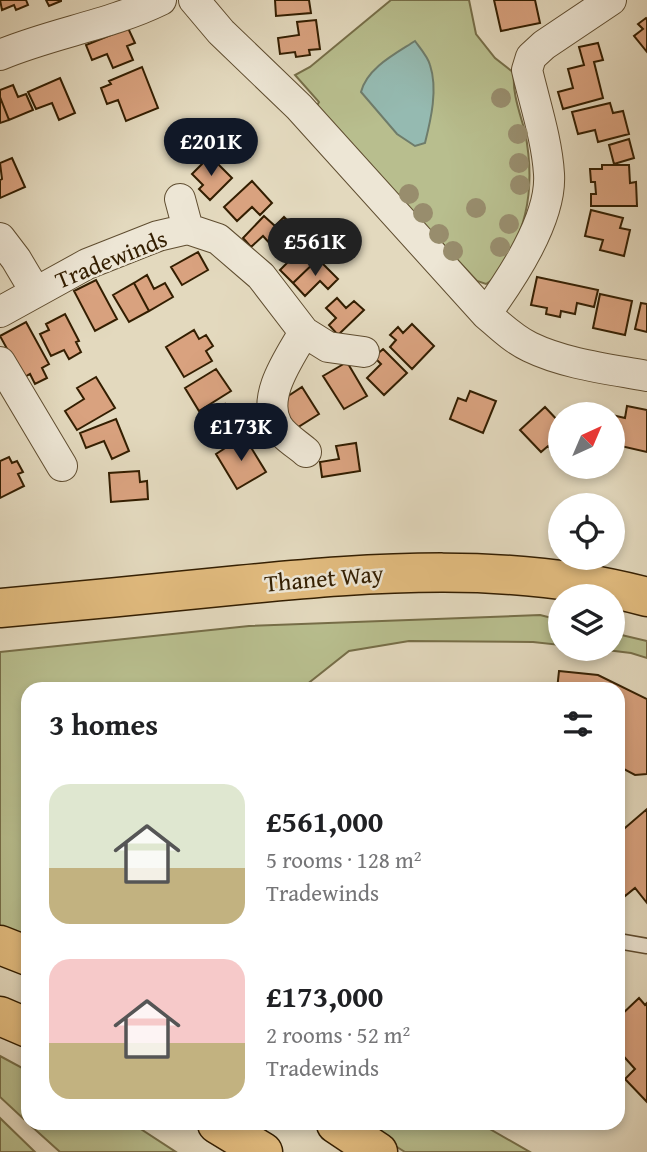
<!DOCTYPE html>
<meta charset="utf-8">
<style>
:root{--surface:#fff;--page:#f2f2f2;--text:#202124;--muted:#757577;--accent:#111827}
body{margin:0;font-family:"Gentium Book Plus",serif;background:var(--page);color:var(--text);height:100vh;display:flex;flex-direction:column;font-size:26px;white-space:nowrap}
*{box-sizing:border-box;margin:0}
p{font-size:23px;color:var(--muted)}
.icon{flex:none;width:38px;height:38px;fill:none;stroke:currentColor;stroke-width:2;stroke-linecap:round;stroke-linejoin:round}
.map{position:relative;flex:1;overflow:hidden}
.drawer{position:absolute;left:21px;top:682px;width:604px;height:448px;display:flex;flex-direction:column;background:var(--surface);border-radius:21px;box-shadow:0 4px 10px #0003}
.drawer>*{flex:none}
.needle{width:46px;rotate:44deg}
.buttons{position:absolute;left:548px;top:402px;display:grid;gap:14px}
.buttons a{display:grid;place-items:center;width:77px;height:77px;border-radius:50%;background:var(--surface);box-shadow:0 4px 10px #0003;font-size:35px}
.price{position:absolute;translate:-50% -60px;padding:0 16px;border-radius:24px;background:var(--accent);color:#fff;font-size:23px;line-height:46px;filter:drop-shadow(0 2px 4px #0008)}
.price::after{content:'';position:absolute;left:50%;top:42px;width:21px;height:16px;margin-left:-10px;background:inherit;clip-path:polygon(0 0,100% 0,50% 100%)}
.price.on{background:#222;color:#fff}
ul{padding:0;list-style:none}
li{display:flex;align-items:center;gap:21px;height:175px;padding:0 28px}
li span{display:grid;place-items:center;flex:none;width:196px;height:140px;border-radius:21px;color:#555}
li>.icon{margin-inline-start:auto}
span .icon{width:84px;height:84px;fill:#fffc;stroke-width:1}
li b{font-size:30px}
h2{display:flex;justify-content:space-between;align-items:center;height:84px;padding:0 28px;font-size:30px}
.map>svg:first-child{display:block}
.green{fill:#b8be8e;stroke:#766e48;stroke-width:2}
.water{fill:#95bab1;stroke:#6e7c6b;stroke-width:2}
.building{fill:#d9a27f;stroke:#331e01;stroke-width:2}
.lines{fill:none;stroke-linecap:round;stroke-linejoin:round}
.lane-casing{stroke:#5f4d30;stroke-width:17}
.street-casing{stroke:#5f4d30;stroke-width:32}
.primary-casing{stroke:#331e01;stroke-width:41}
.highway-casing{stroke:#331e01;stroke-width:41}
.lane{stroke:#ede6d5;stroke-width:14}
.street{stroke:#ede6d5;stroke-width:30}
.primary{stroke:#e2bc7f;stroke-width:38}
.highway{stroke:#e2bc7f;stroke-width:38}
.tree{fill:#988d6d}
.labels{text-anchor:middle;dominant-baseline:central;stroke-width:5;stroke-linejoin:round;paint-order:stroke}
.street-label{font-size:24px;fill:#331e01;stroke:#ede6d5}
</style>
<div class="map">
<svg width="647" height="1152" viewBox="0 0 647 1152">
<rect width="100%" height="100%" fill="#e3d9be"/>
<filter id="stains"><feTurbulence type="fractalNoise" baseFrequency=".00286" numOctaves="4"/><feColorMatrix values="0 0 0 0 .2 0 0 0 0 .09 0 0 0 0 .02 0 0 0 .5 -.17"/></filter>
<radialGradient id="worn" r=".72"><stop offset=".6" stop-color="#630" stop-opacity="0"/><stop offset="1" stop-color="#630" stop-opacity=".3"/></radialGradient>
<path class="green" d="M 391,0 L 469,0 L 476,34 L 495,58 L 514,73 C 512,93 520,113 525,132 C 533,172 531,213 512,249 C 505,263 500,276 486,284 L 477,281 L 316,107 L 319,102 L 295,75 L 310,67 Z
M 540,615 L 560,620 L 560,645 L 533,642 L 409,641 L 349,651 L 301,689 L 28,690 L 28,954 L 0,942 L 0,652 L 249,626 Z
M 613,633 L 647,641 L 647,658 L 631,653 L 598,649 L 612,649 Z
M 0,1056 L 28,1071 L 28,1123 L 0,1097 Z
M 0,1118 L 35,1152 L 0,1152 Z
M 29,1124 L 133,1124 L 176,1152 L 60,1152 Z
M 361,1124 L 481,1124 L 530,1152 L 405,1152 Z"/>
<path class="water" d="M 415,41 C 420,48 428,57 430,65 C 438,89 431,119 425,143 L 415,146 L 397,134 L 361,92 C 367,68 395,54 415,41 Z"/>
<path class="building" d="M 0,0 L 26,0 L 28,5 L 16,10 L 14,5 L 2,10 Z
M 46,0 L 61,0 L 61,1 L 49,6 Z
M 275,0 L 309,0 L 311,13 L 276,16 Z
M 494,0 L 535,0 L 540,23 L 501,31 Z
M 646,18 L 647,19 L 647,52 L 634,36 L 643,29 L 638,24 Z
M 316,20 L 320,49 L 309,50 L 310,55 L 296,57 L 295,52 L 280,54 L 278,38 L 299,35 L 297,22 Z
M 128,28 L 135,43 L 127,46 L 133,60 L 113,68 L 107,54 L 92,60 L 86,45 Z
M 598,43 L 603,60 L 594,62 L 603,98 L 563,109 L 558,92 L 573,88 L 568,69 L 584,65 L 579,47 Z
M 142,67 L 158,108 L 126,121 L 118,100 L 107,104 L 101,88 L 111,84 L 109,81 Z
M 60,78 L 75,113 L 59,120 L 52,103 L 36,109 L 28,92 Z
M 13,85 L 18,97 L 26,94 L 33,110 L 9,120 L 0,97 L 0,90 Z
M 0,97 L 9,120 L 0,123 Z
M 610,103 L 613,113 L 623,111 L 629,134 L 598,142 L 595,130 L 578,134 L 572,112 Z
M 629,139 L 634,158 L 614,164 L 609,145 Z
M 210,156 L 232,178 L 210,200 L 199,189 L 203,185 L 192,174 Z
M 12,158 L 25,187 L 0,198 L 0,180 L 2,179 L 0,163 Z
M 602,165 L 629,165 L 630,183 L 636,182 L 637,206 L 591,206 L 591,194 L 596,194 L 595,182 L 591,182 L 590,169 L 602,169 Z
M 252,181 L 272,203 L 260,215 L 252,207 L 237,221 L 224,207 Z
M 591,210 L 623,218 L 620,228 L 630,230 L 624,256 L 600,250 L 603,240 L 585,236 Z
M 264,216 L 275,226 L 284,217 L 299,232 L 290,241 L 285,235 L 273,247 L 263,236 L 251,247 L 243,238 Z
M 299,239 L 318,259 L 293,283 L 280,270 L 295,255 L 289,250 Z
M 198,252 L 208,270 L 182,285 L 171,267 Z
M 318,259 L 338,279 L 328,289 L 320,281 L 305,296 L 293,283 Z
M 147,275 L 154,289 L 165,283 L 173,297 L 149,311 L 134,283 Z
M 537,277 L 598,290 L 594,307 L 577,303 L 575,314 L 561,311 L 560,317 L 546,314 L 547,308 L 531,305 Z
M 96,280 L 117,319 L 95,331 L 74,291 Z
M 134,283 L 149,311 L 129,322 L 113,295 Z
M 600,294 L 632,301 L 625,335 L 593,328 Z
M 337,298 L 346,308 L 354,301 L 364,310 L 338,335 L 329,325 L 336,318 L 326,308 Z
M 641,303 L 647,304 L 647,332 L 635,329 Z
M 65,314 L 79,341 L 76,342 L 81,352 L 69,359 L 64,350 L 51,356 L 40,334 L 49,330 L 46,324 Z
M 26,322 L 49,364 L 42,368 L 47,378 L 35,384 L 30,374 L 23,378 L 0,336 Z
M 412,324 L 434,346 L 412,369 L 390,347 L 396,340 L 390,335 L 398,327 L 403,333 Z
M 194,330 L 199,339 L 206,335 L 213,346 L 206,351 L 212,361 L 184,377 L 166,347 Z
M 383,349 L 407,373 L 384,395 L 367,378 L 381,364 L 374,357 Z
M 347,362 L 367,396 L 344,409 L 323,376 Z
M 216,369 L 231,391 L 199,411 L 185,388 Z
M 96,377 L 115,408 L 77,430 L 65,411 L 84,399 L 77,388 Z
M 302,387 L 319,414 L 295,429 L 279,402 Z
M 470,391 L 496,401 L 483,433 L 450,419 L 458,398 L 466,401 Z
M 225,404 L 235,422 L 244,417 L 250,428 L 222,444 L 205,416 Z
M 627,406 L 647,410 L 647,452 L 612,444 L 612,415 L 625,418 Z
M 545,407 L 560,423 L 559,457 L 548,446 L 541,452 L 520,430 Z
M 116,419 L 129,451 L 112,459 L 104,441 L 86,448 L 80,433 Z
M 244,436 L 266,472 L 237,489 L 216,454 Z
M 356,443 L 360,471 L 322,477 L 320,462 L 339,459 L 336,446 Z
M 9,457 L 12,463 L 17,461 L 23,472 L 18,474 L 24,486 L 0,498 L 0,461 Z
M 139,471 L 140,482 L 147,481 L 148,499 L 111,502 L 109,473 Z
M 559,671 L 598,675 L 647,699 L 647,774 L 635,775 L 618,766 L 618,690 L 557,690 Z
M 647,809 L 647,903 L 635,888 L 625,896 L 618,888 L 618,834 Z
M 639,998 L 645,1005 L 647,1003 L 647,1102 L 625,1079 L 635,1069 L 618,1050 L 618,1031 L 622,1027 L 618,1018 Z"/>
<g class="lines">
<defs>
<path id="lane" d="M 618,941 L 647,946"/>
<path id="street" d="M 194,0 L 221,32 L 299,107 L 486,314 C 500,326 513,339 530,347 C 565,364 609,369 647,376
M 0,55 C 52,33 110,25 161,0
M 180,199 L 188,229
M 0,238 L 16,259 L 35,291
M 0,312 L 87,264 L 158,236 L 188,229 L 218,239 L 261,276 L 304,332 L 328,347 L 364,352
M 486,314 C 511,279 552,219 549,174 C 547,140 535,104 527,70 L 531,57 L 544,45 L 611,0
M 304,332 C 290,357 261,396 277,425 C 283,436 297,444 306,452
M 0,362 L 62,466"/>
<path id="primary" d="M 0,608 C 80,601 159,593 239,585 C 375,572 513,561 647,597"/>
<path id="highway" d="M 0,945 L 28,956
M 0,1016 L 28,1028
M 217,1124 L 263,1152
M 336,1124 L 378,1152"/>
</defs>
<use href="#lane" class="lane-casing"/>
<use href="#street" class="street-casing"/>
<use href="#primary" class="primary-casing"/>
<use href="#highway" class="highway-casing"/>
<use href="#lane" class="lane"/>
<use href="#street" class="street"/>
<use href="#primary" class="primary"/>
<use href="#highway" class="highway"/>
</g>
<g class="tree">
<circle cx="501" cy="98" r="10"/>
<circle cx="518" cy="134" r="10"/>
<circle cx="519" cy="163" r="10"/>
<circle cx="520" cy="185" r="10"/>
<circle cx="409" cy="194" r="10"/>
<circle cx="476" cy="208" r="10"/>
<circle cx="423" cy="213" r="10"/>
<circle cx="509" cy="224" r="10"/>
<circle cx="439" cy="234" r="10"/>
<circle cx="500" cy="247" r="10"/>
<circle cx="453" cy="251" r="10"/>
</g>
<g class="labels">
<g class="street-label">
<text transform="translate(111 259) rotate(-22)">Tradewinds</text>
<text transform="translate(324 578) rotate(-5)">Thanet Way</text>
</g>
</g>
<rect width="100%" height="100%" filter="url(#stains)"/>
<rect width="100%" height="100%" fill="url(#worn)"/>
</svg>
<div class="buttons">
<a><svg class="needle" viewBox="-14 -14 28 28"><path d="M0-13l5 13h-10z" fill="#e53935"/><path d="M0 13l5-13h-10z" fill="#757577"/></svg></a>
<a><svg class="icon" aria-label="locate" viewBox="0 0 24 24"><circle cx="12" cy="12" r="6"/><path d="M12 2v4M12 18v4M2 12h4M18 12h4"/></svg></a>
<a><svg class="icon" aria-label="layers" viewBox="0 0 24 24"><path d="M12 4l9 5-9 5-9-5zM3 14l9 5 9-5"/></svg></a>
</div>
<b class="price" style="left:211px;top:178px">£201K</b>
<b class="price on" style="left:315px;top:278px">£561K</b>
<b class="price" style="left:241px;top:463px">£173K</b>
<section class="drawer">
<h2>3 homes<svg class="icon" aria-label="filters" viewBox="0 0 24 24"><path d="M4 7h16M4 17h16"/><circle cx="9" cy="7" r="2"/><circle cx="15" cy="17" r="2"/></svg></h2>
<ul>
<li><span style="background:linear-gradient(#dfe7d0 60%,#c2b280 0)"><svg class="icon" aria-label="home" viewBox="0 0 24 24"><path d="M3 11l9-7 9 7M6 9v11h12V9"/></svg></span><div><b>£561,000</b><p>5 rooms · 128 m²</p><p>Tradewinds</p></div></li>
<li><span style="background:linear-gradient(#f6c9c9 60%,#c2b280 0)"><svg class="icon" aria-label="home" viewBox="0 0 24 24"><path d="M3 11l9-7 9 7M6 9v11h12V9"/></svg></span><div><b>£173,000</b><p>2 rooms · 52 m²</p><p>Tradewinds</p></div></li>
</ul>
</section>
</div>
